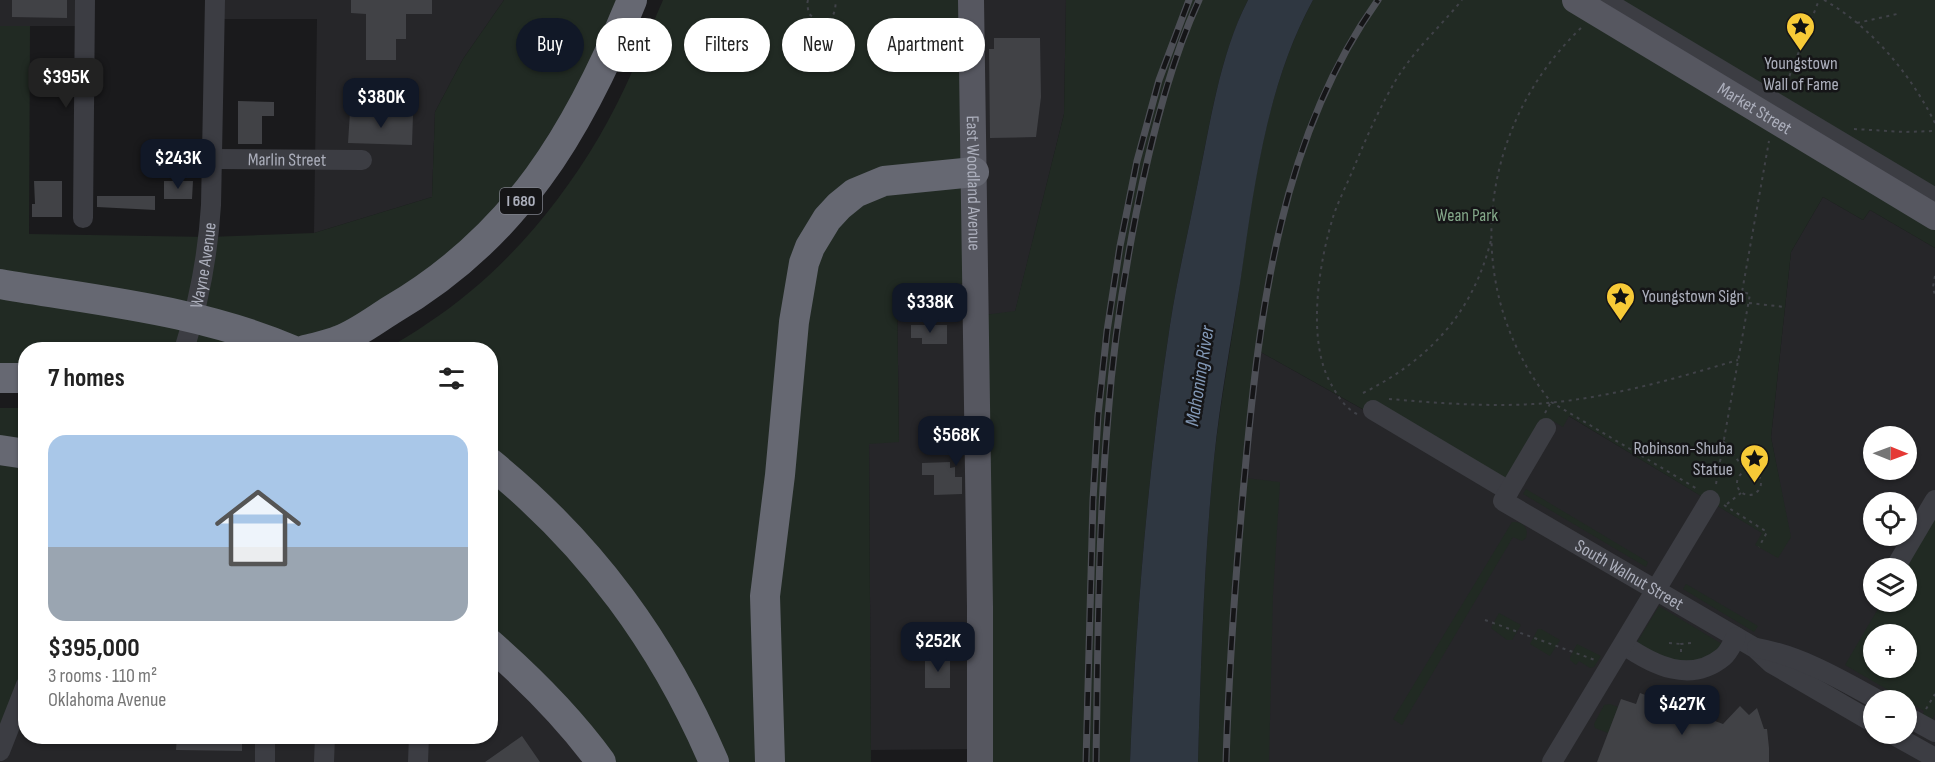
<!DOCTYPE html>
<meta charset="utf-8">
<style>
:root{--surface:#fff;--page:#f2f2f2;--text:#222;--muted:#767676;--accent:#111827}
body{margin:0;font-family:"Sofia Sans Condensed",sans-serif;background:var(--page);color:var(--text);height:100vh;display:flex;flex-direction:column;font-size:22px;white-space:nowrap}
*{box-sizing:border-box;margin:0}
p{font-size:20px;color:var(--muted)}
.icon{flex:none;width:33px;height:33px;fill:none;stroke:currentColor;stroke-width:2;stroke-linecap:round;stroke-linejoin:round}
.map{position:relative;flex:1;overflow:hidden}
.drawer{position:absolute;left:18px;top:342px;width:480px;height:402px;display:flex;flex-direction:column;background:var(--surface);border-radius:24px;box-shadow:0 2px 4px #0004}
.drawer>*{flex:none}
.hud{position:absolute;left:516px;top:18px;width:570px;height:54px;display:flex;gap:12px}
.needle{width:39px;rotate:91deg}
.controls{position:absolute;left:1863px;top:426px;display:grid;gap:12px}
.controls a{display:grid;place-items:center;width:54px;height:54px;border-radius:50%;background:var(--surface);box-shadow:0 2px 4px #0004;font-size:30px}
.price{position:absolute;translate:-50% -51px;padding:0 14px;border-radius:12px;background:var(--accent);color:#fff;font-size:20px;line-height:39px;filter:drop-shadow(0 2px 3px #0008)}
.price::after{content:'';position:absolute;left:50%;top:36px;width:18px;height:14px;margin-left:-9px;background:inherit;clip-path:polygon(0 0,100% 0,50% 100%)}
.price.selected{background:#222;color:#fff}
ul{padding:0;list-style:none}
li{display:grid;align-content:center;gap:12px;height:318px;padding:0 30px}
li span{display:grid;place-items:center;height:186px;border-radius:18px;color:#555}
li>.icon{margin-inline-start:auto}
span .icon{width:108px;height:108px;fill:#fffc;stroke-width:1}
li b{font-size:26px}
h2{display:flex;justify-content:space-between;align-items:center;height:72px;padding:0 30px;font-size:26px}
.pill{padding:0 21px;border-radius:27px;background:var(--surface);box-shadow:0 2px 4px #0004;font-size:21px;line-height:54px}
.pill.selected{background:var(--accent);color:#fff}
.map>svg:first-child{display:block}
.built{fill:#262629;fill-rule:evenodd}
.green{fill:#212a23;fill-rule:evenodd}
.water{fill:#2f3741}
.building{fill:#414246}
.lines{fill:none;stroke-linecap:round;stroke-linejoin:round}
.path{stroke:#404248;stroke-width:2;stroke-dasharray:3 4.5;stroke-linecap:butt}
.minor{stroke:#3c3d43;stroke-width:20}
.major{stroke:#565760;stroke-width:26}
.highway{stroke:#666872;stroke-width:30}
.rail-casing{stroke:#4d4f56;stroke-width:7}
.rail{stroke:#151517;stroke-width:4.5;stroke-dasharray:14;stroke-linecap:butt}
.labels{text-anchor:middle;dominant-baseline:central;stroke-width:5;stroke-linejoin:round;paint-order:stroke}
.shield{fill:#151517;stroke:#7f818a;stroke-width:1.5}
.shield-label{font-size:16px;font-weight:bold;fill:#acafbc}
.poi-label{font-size:18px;fill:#acafbc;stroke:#151517}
.street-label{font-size:18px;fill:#acafbc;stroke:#151517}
.park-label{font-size:18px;fill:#83a789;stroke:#151517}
.water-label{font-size:20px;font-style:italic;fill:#8399b7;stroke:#151517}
</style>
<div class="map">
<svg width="1935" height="762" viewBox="0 0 1935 762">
<rect width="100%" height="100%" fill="#1a1a1c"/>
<path class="built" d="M 0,0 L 85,0 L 85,26 L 0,26 Z
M 215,0 L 504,0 L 463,59 L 435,112 L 432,197 L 314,233 L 317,19 L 215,19 Z
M 971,0 L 1066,0 L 1064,114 L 1015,312 L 976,316 L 980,749 L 871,750 L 869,443 L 899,441 L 897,287 L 975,283 Z
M 1823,197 L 1863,220 L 1870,210 L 1935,248 L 1935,762 L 1226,762 L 1241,515 L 1257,350 L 1371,414 L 1557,409 L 1763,533 L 1790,537 L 1771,437 L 1791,252 ZM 1874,436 L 1906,436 L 1906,470 L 1874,470 ZM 1874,502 L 1906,502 L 1906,536 L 1874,536 ZM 1874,568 L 1906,568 L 1906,602 L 1874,602 ZM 1874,634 L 1906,634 L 1906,668 L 1874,668 ZM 1874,700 L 1906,700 L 1906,734 L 1874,734 Z
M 491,644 L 601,762 L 0,762 L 0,751 L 25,686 L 26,736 L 490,736 Z"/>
<path class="green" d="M 504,0 L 632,0 L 627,11 L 477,248 L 305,349 L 26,350 L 25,378 L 0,378 L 0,26 L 30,26 L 29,234 L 209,237 L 314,233 L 432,197 L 435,112 L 463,59 Z
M 663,0 L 971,0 L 976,283 L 897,287 L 899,442 L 869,444 L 871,762 L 601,762 L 491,644 L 490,350 L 385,350 C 399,341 414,333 428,323 C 499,276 556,210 599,137 C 625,93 643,46 663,0 Z
M 1066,0 L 1248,0 C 1219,57 1210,125 1197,187 C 1188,233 1177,279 1170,325 C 1148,468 1136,617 1130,762 L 980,762 L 976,316 L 1015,311 L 1064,114 Z
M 1313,0 L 1935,0 L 1935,248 L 1870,210 L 1863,220 L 1823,197 L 1791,252 L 1771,437 L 1791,537 L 1778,558 L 1755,545 L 1762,533 L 1569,416 L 1563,427 L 1551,420 L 1509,491 L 1257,350 L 1244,478 L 1280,482 L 1273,595 L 1269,762 L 1198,762 C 1201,661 1204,560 1214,459 C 1220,405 1230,351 1238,297 C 1252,197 1264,90 1313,0 Z
M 0,408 L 25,408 L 25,686 L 0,751 Z
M 1526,489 L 1648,562 L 1646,567 L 1523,494 Z
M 1935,512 L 1935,714 L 1932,720 L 1922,716 L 1924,711 L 1845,665 L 1882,602 L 1906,602 L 1906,568 L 1902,568 ZM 1874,634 L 1906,634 L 1906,668 L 1874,668 Z
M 1512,522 C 1523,521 1529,528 1526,538 L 1522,541 L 1513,537 L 1402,725 L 1393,719 Z
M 1686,584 L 1758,626 L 1754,632 L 1683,589 Z
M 1659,606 L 1722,644 C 1716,657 1690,664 1676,662 C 1667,661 1646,649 1636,644 Z
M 1499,613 L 1521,625 L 1512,640 L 1507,640 L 1491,628 Z
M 1538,629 L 1541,629 L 1560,640 L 1550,656 L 1530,644 Z
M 1577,644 L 1601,656 L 1594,667 L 1590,668 L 1579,661 L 1576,665 L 1570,660 L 1570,657 Z
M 1610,704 L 1618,707 L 1608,733 L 1595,728 L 1594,724 L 1604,705 Z"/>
<path class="water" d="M 1248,0 L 1313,0 C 1266,86 1254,188 1240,284 C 1231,342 1220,400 1214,459 C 1204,560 1201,661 1198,762 L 1130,762 C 1136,617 1148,468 1170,325 C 1177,279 1188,233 1197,187 C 1210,126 1219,56 1248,0 Z"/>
<path class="building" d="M 12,0 L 67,0 L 67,18 L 12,17 Z
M 351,0 L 432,0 L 432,14 L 406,14 L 406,39 L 396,39 L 396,60 L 366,60 L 366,14 L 351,13 Z
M 994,38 L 1040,38 L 1041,97 L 1036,137 L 990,138 L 989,49 L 994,49 Z
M 238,101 L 274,102 L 274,116 L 262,116 L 262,144 L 238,144 Z
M 350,112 L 413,115 L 412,145 L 348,143 Z
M 34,181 L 62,181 L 62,217 L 32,217 L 32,204 L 35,204 Z
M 164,181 L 193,181 L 192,199 L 164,199 Z
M 97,196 L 155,196 L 155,210 L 97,207 Z
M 911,325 L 947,325 L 947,344 L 922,344 L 922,338 L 911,338 Z
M 950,462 L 950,468 L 955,467 L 955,477 L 962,477 L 962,494 L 934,495 L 934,475 L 922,475 L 922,463 Z
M 925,659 L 950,659 L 950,688 L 925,688 Z
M 1640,693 L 1723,724 L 1740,706 L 1749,715 L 1757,708 L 1764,729 L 1767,729 L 1769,748 L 1769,762 L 1597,762 L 1621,699 L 1636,704 Z
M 177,736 L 242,736 L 242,751 L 176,750 Z
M 522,736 L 540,762 L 485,762 Z"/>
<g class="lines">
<path class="path" d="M 808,0 L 807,4 L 809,14 L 821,23 C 834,21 835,12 836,0
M 1824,0 C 1872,27 1911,75 1935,123
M 1857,23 L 1897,14
M 1581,28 C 1477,127 1459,289 1551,402 L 1699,490
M 1784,90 L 1819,0
M 1854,129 L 1905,132 L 1935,131
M 1935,276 L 1933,287 L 1935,296
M 1749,303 L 1785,307
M 1363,393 C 1429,360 1473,313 1491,240
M 1389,399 C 1450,404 1512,409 1573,400 C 1629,392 1684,376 1738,360
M 1545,413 L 1551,402
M 1357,414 C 1345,408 1337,395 1331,384 C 1306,340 1319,261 1334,214 C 1339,200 1346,186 1352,172 C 1364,143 1377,113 1393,85 C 1411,53 1439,28 1462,0
M 1723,441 L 1746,471
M1737 483a12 12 0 1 1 24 0a12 12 0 1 1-24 0Z
M 1716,484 L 1750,294 L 1742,292 L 1769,141
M 1727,504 L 1741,493
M 1724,505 L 1767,532 L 1759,547
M 1485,620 L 1595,660
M 1669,643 L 1681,644
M 1681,652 L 1681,644 L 1692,643
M 1926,709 L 1935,694"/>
<g class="minor">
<path d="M 1604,0 L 1935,198"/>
<path id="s1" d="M 212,159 L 362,160"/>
<path d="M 83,218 L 85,0"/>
<path id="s2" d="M 184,350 C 199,302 208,255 211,205 L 215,0"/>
<path d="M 1373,410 L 1509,491"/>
<path id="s3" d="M 1546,428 L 1503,501 L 1755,648 L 1771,663 L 1874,723"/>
<path d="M 1895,568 L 1935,500"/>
<path d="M 1624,645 C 1653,665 1690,684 1723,657 C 1729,652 1732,644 1736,637"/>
<path d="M 1757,648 C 1801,656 1840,679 1878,700"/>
<path d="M 1906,716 L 1935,732"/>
<path d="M 1892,734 L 1935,758"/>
<path d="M 0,751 L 26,685"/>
<path d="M 265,762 L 265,736"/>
<path d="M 324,762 L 325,736"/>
<path d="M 418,762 L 419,736"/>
<path d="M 1552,762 L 1710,500"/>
</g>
<g class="major">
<path id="s4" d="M 971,0 L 980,607 L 980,762"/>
<path id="s5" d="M 1575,0 L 1935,217"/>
</g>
<path class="highway" d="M 0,284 C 98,301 199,310 292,350
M 305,350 C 316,347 329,345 340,340 C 358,333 375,320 391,310 C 516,237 579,131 632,0
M 0,378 L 26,378
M 0,450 L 26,454
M 490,463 C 591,545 663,643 714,762
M 490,644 C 531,680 569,718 601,762
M 770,762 L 765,596 L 780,475 L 794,322 L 804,263 L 810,247 L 827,219 L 839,206 L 855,193 L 884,181 L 974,172"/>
<defs>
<path id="rail" d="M 1086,762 L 1093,500 L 1098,415 L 1107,331 L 1120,246 L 1137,161 L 1159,80 L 1189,0
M 1096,762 C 1098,647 1098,531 1108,416 C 1113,348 1123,281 1136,214 C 1150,143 1169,65 1199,0
M 1226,762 C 1229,665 1236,568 1245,471 C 1260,309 1280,137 1378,0"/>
</defs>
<use href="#rail" class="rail-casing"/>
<use href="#rail" class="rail"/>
</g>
<defs>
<symbol id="sight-pin" viewBox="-11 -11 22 30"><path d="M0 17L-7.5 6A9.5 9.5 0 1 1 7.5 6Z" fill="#f7ca37" stroke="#151517"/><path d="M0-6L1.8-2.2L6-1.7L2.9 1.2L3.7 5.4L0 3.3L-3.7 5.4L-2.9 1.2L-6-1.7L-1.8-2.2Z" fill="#111"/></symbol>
</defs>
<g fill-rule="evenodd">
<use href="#sight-pin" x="1784" y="10" width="33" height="45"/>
<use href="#sight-pin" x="1604" y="280" width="33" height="45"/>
<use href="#sight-pin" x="1738" y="442" width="33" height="45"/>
</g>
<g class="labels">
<rect class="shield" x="500" y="188" width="42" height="26" rx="4.5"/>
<g class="shield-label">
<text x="521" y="201">I 680</text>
</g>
<g class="poi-label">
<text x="1801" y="63">Youngstown<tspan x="1801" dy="21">Wall of Fame</tspan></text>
<text x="1642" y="296" text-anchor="start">Youngstown Sign</text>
<text x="1733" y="448" text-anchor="end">Robinson-Shuba<tspan x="1733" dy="21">Statue</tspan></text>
</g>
<g class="street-label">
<text stroke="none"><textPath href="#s5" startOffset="210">Market Street</textPath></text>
<text stroke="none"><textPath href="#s1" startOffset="75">Marlin Street</textPath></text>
<text stroke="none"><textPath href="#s4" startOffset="183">East Woodland Avenue</textPath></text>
<text stroke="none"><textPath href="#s2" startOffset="87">Wayne Avenue</textPath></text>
<text stroke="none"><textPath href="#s3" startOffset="231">South Walnut Street</textPath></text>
</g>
<g class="park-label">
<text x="1467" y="215">Wean Park</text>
</g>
<g class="water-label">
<text transform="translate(1200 376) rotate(-81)">Mahoning River</text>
</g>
</g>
</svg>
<div class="controls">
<a><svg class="needle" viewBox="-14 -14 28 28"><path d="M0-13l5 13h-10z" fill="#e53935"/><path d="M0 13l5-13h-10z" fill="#767676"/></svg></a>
<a><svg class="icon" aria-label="locate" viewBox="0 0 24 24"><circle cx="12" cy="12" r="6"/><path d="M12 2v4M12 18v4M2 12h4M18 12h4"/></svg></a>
<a><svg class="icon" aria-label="layers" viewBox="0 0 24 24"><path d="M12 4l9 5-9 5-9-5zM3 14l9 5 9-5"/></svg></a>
<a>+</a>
<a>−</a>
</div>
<b class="price selected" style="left:66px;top:109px">$395K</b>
<b class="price" style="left:381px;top:129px">$380K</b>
<b class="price" style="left:178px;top:190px">$243K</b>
<b class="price" style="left:930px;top:334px">$338K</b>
<b class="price" style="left:956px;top:467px">$568K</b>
<b class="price" style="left:938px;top:673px">$252K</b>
<b class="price" style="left:1682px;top:736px">$427K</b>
<div class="hud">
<a class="pill selected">Buy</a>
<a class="pill">Rent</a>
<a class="pill">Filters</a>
<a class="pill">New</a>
<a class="pill">Apartment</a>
</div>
<section class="drawer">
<h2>7 homes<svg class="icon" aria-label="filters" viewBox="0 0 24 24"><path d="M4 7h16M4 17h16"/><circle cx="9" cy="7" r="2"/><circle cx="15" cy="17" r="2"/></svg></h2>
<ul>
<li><span style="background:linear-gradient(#a9c7e8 60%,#9aa5b1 0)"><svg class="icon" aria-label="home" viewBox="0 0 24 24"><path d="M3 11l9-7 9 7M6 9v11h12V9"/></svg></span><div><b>$395,000</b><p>3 rooms · 110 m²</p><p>Oklahoma Avenue</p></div></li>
</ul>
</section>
</div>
